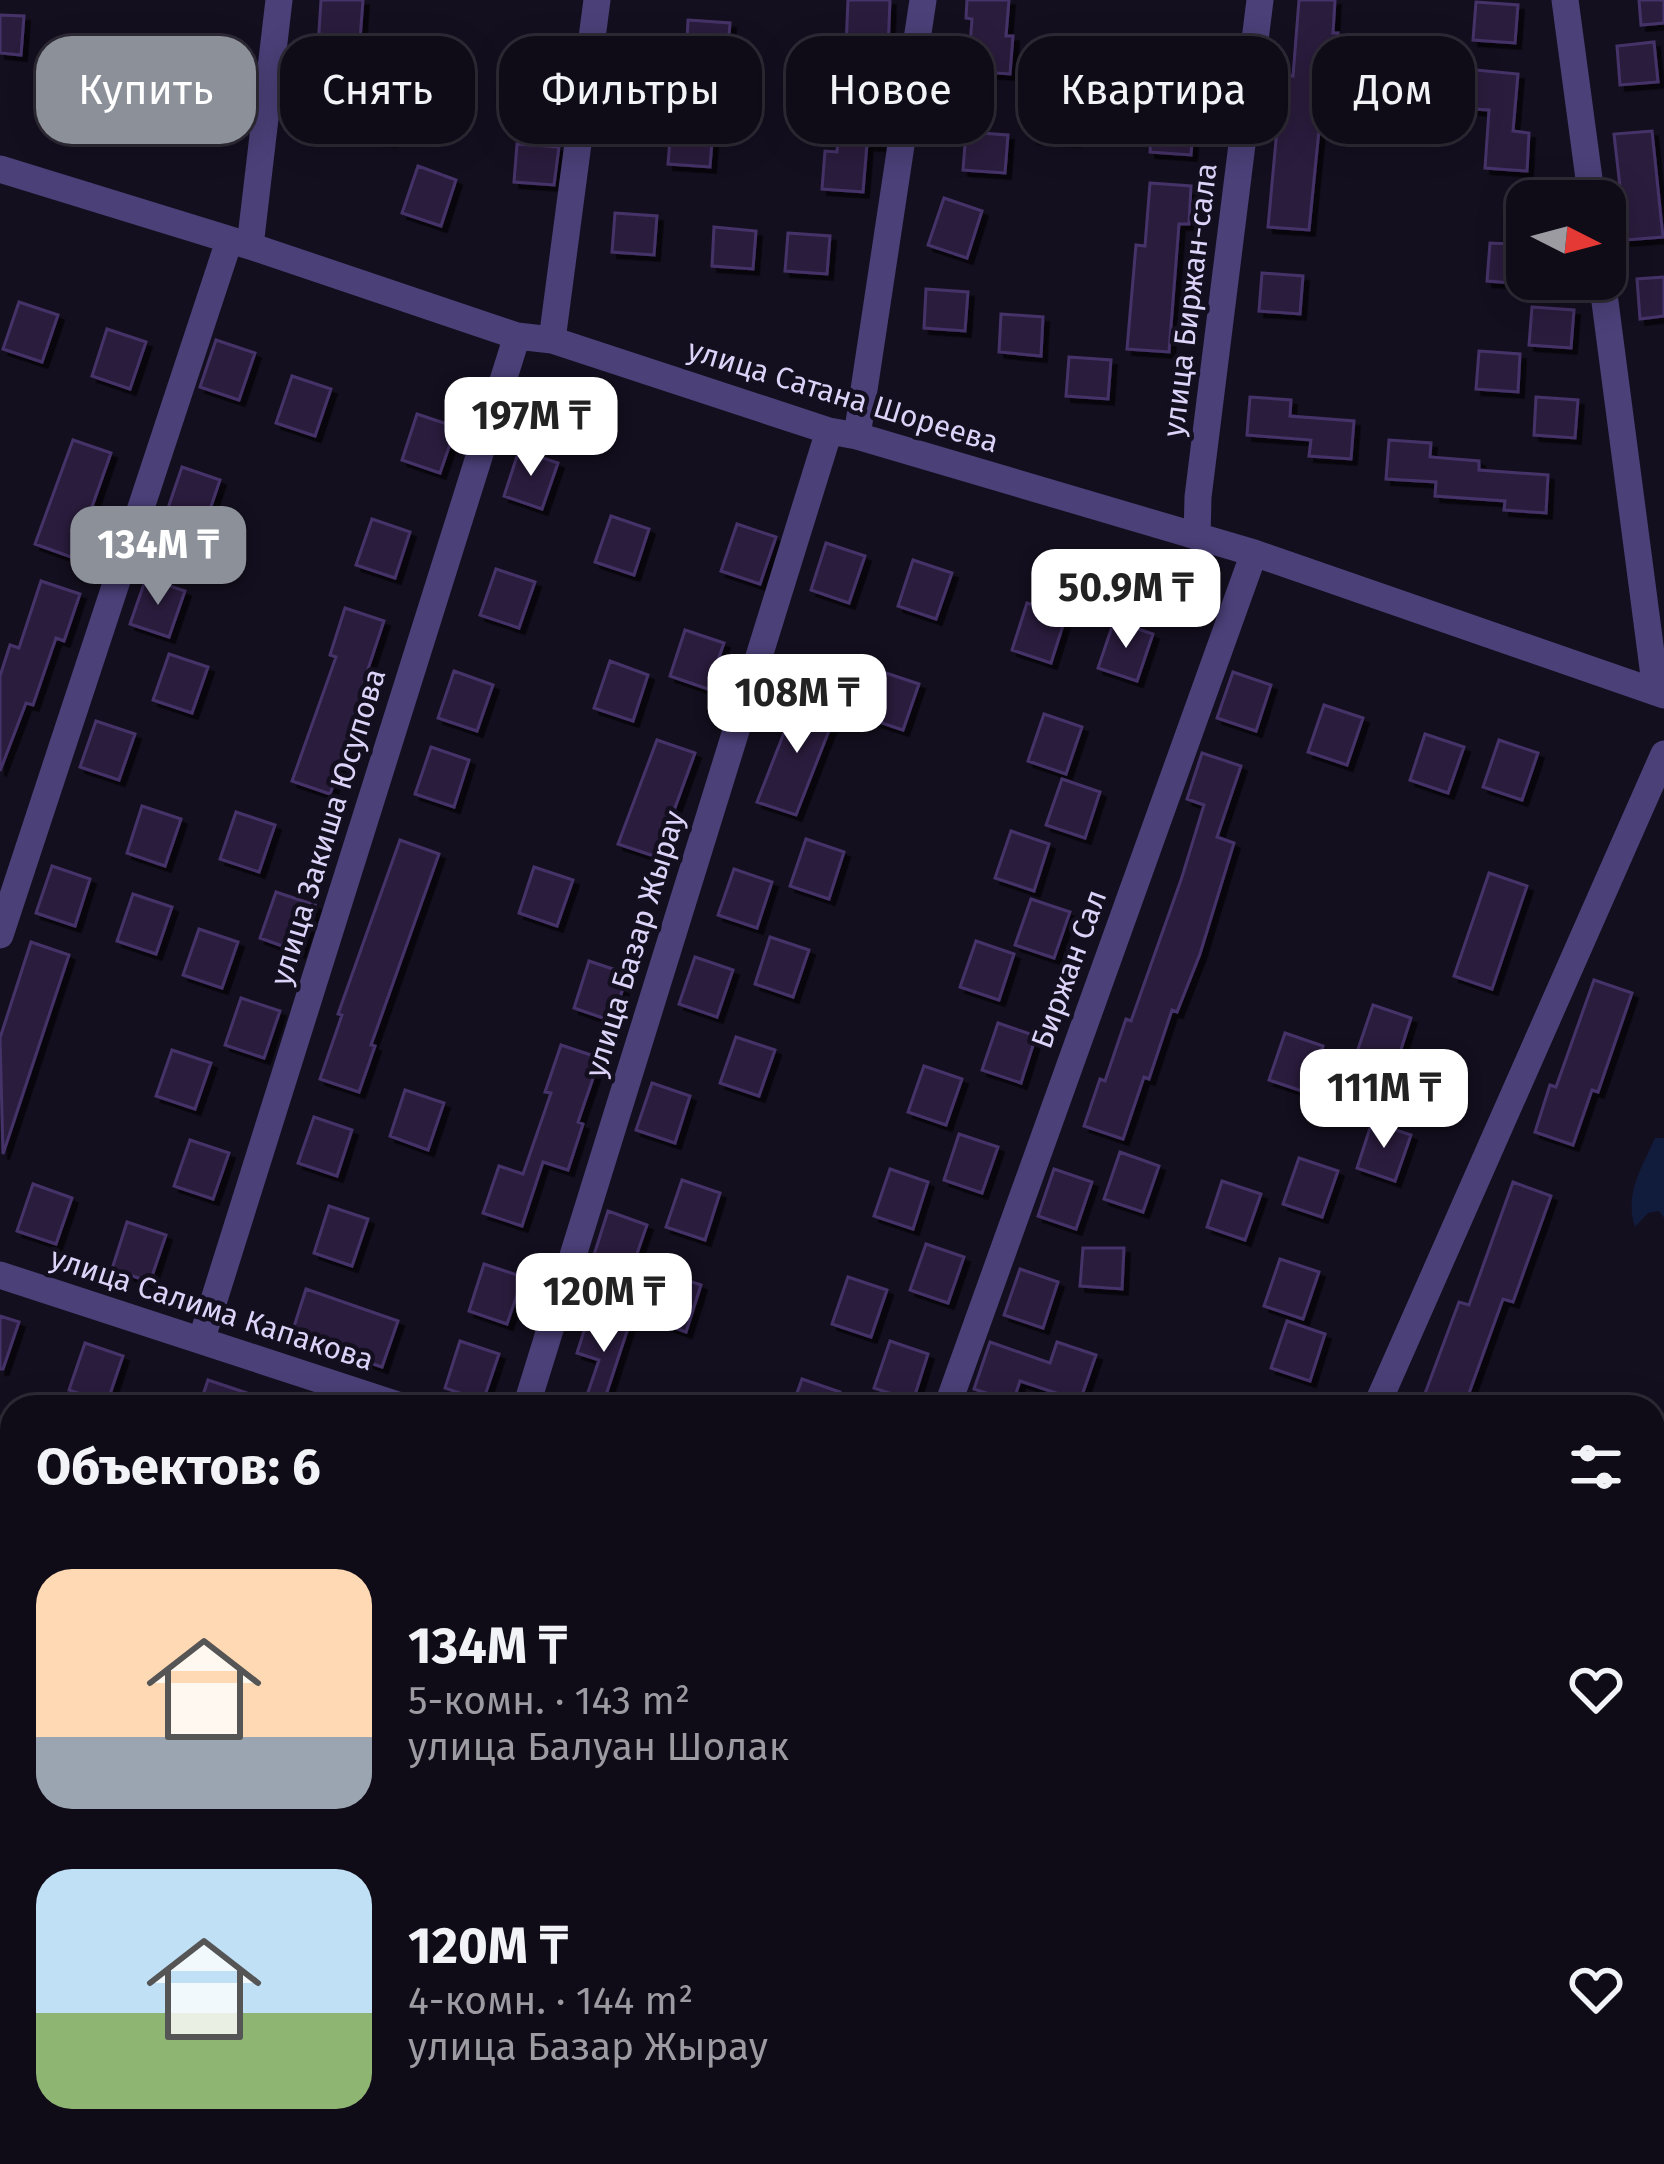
<!DOCTYPE html>
<html lang="ru">
<meta charset="utf-8">
<style>
:root{--surface:#0f0b17;--page:#181420;--text:#f1f3f6;--muted:#9b9ba1;--line:#2f2b36;--accent:#8c9099}
body{margin:0;font-family:"Fira Sans",sans-serif;background:var(--page);color:var(--text);height:100vh;display:flex;flex-direction:column;font-size:45px;white-space:nowrap}
*{box-sizing:border-box;margin:0}
p{font-size:39px;color:var(--muted)}
.icon{flex:none;width:66px;height:66px;fill:none;stroke:currentColor;stroke-width:2;stroke-linecap:round;stroke-linejoin:round}
.map{position:relative;flex:1;overflow:hidden}
.panel{position:absolute;left:0px;top:1395px;width:1665px;height:771px;display:flex;flex-direction:column;background:var(--surface);border-radius:36px 36px 0 0;box-shadow:0 6px 30px #0003,0 0 0 3px var(--line)}
.panel>*{flex:none}
.hud{position:absolute;left:36px;top:36px;width:1593px;height:108px;display:flex;gap:24px}
.needle{width:78px;rotate:96deg}
.tools{position:absolute;left:1506px;top:180px;display:grid;gap:24px}
.tools a{display:grid;place-items:center;width:120px;height:120px;border-radius:24px;background:var(--surface);box-shadow:0 6px 30px #0003,0 0 0 3px var(--line);font-size:60px}
.price{position:absolute;translate:-50% -102px;padding:0 27px;border-radius:24px;background:#fff;color:#222;font-size:39px;line-height:78px;filter:drop-shadow(0 3px 6px #0008)}
.price::after{content:'';position:absolute;left:50%;top:72px;width:36px;height:27px;margin-left:-18px;background:inherit;clip-path:polygon(0 0,100% 0,50% 100%)}
.price.on{background:var(--accent);color:#fff}
ul{padding:0;list-style:none}
li{display:flex;align-items:center;gap:36px;height:300px;padding:0 36px}
li span{display:grid;place-items:center;flex:none;width:336px;height:240px;border-radius:36px;color:#555}
li>.icon{margin-inline-start:auto}
span .icon{width:144px;height:144px;fill:#fffc;stroke-width:1}
li b{font-size:51px}
h2{display:flex;justify-content:space-between;align-items:center;height:144px;padding:0 36px;font-size:51px}
.pill{padding:0 42px;border-radius:36px;background:var(--surface);box-shadow:0 6px 30px #0003,0 0 0 3px var(--line);font-size:42px;line-height:108px}
.pill.on{background:var(--accent);color:#fff}
.map>svg:first-child{display:block}
.water{fill:#111b3c}
.building{fill:#291e3e;stroke:#453367;stroke-width:3;filter:url(#shadow)}
.lines{fill:none;stroke-linecap:round;stroke-linejoin:round}
.minor{stroke:#4b4078;stroke-width:27}
.labels{text-anchor:middle;dominant-baseline:central;stroke-width:9;stroke-linejoin:round;paint-order:stroke}
.street-label{font-size:30px;fill:#ddd3f9;stroke:#140f1f}
</style>
<div class="map">
<svg width="1664" height="2164" viewBox="0 0 1664 2164">
<defs>
<filter id="shadow"><feDropShadow dx="5.5" dy="5.5" stdDeviation="0" flood-color="#0009"/></filter>
</defs>
<rect width="100%" height="100%" fill="#140f1f"/>
<path class="water" d="M 1655,1138 L 1664,1138 L 1664,1218 L 1659,1211 L 1648,1213 L 1635,1227 C 1624,1193 1642,1168 1655,1138 Z"/>
<path class="building" d="M 321,0 L 363,0 L 358,66 L 317,63 Z
M 848,0 L 890,0 L 887,74 L 845,70 Z
M 967,0 L 1009,0 L 1006,36 L 1013,36 L 1010,74 L 968,71 L 972,19 L 966,18 Z
M 1299,0 L 1335,0 L 1333,33 L 1338,33 L 1335,71 L 1325,70 L 1309,230 L 1268,227 L 1282,75 L 1293,76 Z
M 1639,0 L 1664,0 L 1664,23 L 1641,25 Z
M 1476,2 L 1518,5 L 1515,43 L 1473,40 Z
M 0,15 L 24,16 L 21,55 L 0,53 Z
M 688,20 L 730,23 L 727,61 L 686,58 Z
M 1654,42 L 1658,82 L 1620,85 L 1617,46 Z
M 1137,49 L 1179,52 L 1175,115 L 1194,117 L 1191,155 L 1150,152 L 1154,89 L 1135,87 Z
M 86,55 L 125,68 L 109,114 L 70,101 Z
M 508,58 L 550,61 L 547,99 L 505,96 Z
M 1476,70 L 1518,74 L 1513,131 L 1529,133 L 1527,171 L 1485,168 L 1489,110 L 1473,109 Z
M 625,71 L 666,74 L 664,112 L 622,109 Z
M 186,76 L 227,79 L 225,117 L 183,114 Z
M 353,99 L 394,102 L 391,141 L 350,138 Z
M 1036,100 L 1078,103 L 1075,141 L 1033,138 Z
M 840,104 L 882,107 L 879,145 L 867,144 L 863,192 L 822,189 L 825,151 L 837,152 Z
M 671,126 L 713,129 L 710,167 L 668,164 Z
M 1652,131 L 1663,237 L 1626,240 L 1614,134 Z
M 966,132 L 1008,135 L 1005,173 L 963,170 Z
M 517,144 L 559,147 L 554,185 L 514,182 Z
M 418,166 L 456,180 L 441,226 L 402,213 Z
M 1150,183 L 1191,186 L 1189,224 L 1179,224 L 1169,352 L 1127,349 L 1136,245 L 1145,246 Z
M 1515,187 L 1527,188 L 1527,284 L 1487,281 L 1490,243 L 1511,244 Z
M 944,198 L 982,211 L 967,258 L 928,245 Z
M 615,213 L 657,216 L 654,255 L 612,252 Z
M 714,227 L 756,231 L 753,269 L 712,266 Z
M 788,233 L 830,236 L 827,274 L 785,271 Z
M 1262,273 L 1303,276 L 1300,314 L 1259,311 Z
M 1664,277 L 1664,316 L 1640,319 L 1637,279 Z
M 926,289 L 968,292 L 965,331 L 924,328 Z
M 19,302 L 58,315 L 42,362 L 3,349 Z
M 1532,307 L 1574,310 L 1571,348 L 1529,345 Z
M 1001,314 L 1043,317 L 1041,356 L 999,352 Z
M 107,329 L 146,342 L 130,389 L 92,376 Z
M 216,340 L 255,353 L 239,400 L 200,387 Z
M 1479,351 L 1520,354 L 1518,392 L 1476,389 Z
M 1069,357 L 1111,360 L 1108,399 L 1066,396 Z
M 292,376 L 331,389 L 315,436 L 276,423 Z
M 1250,397 L 1291,400 L 1290,416 L 1354,421 L 1351,459 L 1309,456 L 1311,440 L 1247,435 Z
M 1536,397 L 1578,400 L 1575,438 L 1534,435 Z
M 417,414 L 456,427 L 440,473 L 402,460 Z
M 73,440 L 111,453 L 74,558 L 35,544 Z
M 1389,440 L 1431,443 L 1430,457 L 1479,461 L 1479,470 L 1548,475 L 1546,513 L 1504,510 L 1505,501 L 1435,496 L 1436,482 L 1386,479 Z
M 519,450 L 558,463 L 542,509 L 504,496 Z
M 182,467 L 220,480 L 204,527 L 166,514 Z
M 611,516 L 649,529 L 634,575 L 595,562 Z
M 372,519 L 410,532 L 395,578 L 356,565 Z
M 737,524 L 776,537 L 760,584 L 721,571 Z
M 826,543 L 865,556 L 849,603 L 811,590 Z
M 913,560 L 952,573 L 936,619 L 898,606 Z
M 496,569 L 535,582 L 519,628 L 480,615 Z
M 146,578 L 185,591 L 169,637 L 130,624 Z
M 41,581 L 80,594 L 64,641 L 56,638 L 33,705 L 26,703 L 0,771 L 0,676 L 10,645 L 19,648 Z
M 1027,603 L 1066,616 L 1051,663 L 1012,650 Z
M 345,608 L 384,621 L 364,681 L 370,683 L 330,794 L 292,781 L 336,657 L 330,655 Z
M 1114,621 L 1153,634 L 1137,681 L 1098,668 Z
M 685,630 L 724,643 L 708,689 L 670,676 Z
M 169,654 L 208,667 L 192,713 L 153,700 Z
M 610,661 L 648,675 L 633,721 L 594,708 Z
M 454,671 L 493,685 L 477,731 L 438,718 Z
M 880,671 L 919,684 L 903,730 L 864,717 Z
M 1233,672 L 1271,685 L 1256,731 L 1217,718 Z
M 798,697 L 837,710 L 796,815 L 757,802 Z
M 1324,705 L 1363,718 L 1347,765 L 1308,752 Z
M 1044,714 L 1082,727 L 1066,774 L 1028,761 Z
M 96,721 L 135,734 L 119,780 L 80,767 Z
M 1425,734 L 1464,747 L 1448,793 L 1410,780 Z
M 657,740 L 695,753 L 657,857 L 618,844 Z
M 1499,740 L 1538,753 L 1522,800 L 1483,787 Z
M 431,747 L 469,760 L 454,807 L 415,794 Z
M 1202,753 L 1241,766 L 1217,837 L 1234,843 L 1200,954 L 1177,1012 L 1172,1010 L 1149,1079 L 1144,1077 L 1123,1139 L 1084,1126 L 1100,1079 L 1105,1081 L 1126,1019 L 1131,1021 L 1182,877 L 1204,805 L 1187,799 Z
M 1062,779 L 1100,792 L 1085,838 L 1046,825 Z
M 142,806 L 181,819 L 165,866 L 127,853 Z
M 236,812 L 275,825 L 259,872 L 220,859 Z
M 1011,831 L 1049,844 L 1034,891 L 995,878 Z
M 806,839 L 844,852 L 829,899 L 790,886 Z
M 400,840 L 439,854 L 371,1045 L 375,1046 L 359,1092 L 320,1079 L 342,1015 L 338,1014 Z
M 52,866 L 90,879 L 75,926 L 36,913 Z
M 534,867 L 573,880 L 557,926 L 519,913 Z
M 734,869 L 772,882 L 757,928 L 718,915 Z
M 1489,873 L 1527,886 L 1492,989 L 1454,976 Z
M 276,892 L 315,905 L 299,952 L 260,938 Z
M 133,894 L 172,907 L 156,954 L 117,941 Z
M 1031,899 L 1070,912 L 1054,958 L 1015,945 Z
M 199,929 L 238,942 L 222,988 L 183,975 Z
M 770,937 L 809,950 L 793,997 L 755,984 Z
M 976,941 L 1014,954 L 999,1000 L 960,987 Z
M 31,942 L 69,955 L 3,1154 L 0,1038 Z
M 695,957 L 733,970 L 717,1017 L 679,1004 Z
M 589,961 L 628,974 L 612,1021 L 574,1008 Z
M 1594,980 L 1632,993 L 1598,1092 L 1592,1090 L 1573,1145 L 1535,1132 L 1550,1085 L 1556,1087 Z
M 241,998 L 280,1011 L 264,1058 L 225,1045 Z
M 1373,1005 L 1411,1018 L 1396,1065 L 1357,1052 Z
M 998,1023 L 1036,1036 L 1021,1083 L 982,1070 Z
M 1285,1033 L 1323,1046 L 1308,1093 L 1269,1080 Z
M 736,1037 L 775,1050 L 759,1096 L 720,1083 Z
M 561,1045 L 600,1058 L 578,1122 L 583,1124 L 568,1170 L 543,1162 L 522,1226 L 483,1213 L 499,1166 L 523,1174 L 551,1093 L 545,1092 Z
M 172,1050 L 211,1063 L 195,1109 L 156,1096 Z
M 924,1066 L 962,1079 L 946,1125 L 908,1112 Z
M 652,1083 L 690,1096 L 675,1143 L 636,1130 Z
M 405,1090 L 444,1103 L 428,1150 L 390,1136 Z
M 314,1117 L 352,1130 L 337,1176 L 298,1163 Z
M 1372,1122 L 1411,1135 L 1395,1181 L 1357,1168 Z
M 959,1134 L 998,1147 L 982,1193 L 944,1180 Z
M 190,1140 L 229,1153 L 213,1199 L 174,1186 Z
M 1120,1152 L 1159,1166 L 1143,1212 L 1104,1199 Z
M 1299,1158 L 1338,1171 L 1322,1217 L 1283,1204 Z
M 890,1169 L 928,1182 L 913,1229 L 874,1216 Z
M 1054,1169 L 1092,1182 L 1076,1229 L 1038,1216 Z
M 682,1180 L 720,1193 L 705,1240 L 666,1227 Z
M 1222,1181 L 1261,1194 L 1245,1240 L 1207,1227 Z
M 1513,1182 L 1551,1196 L 1513,1302 L 1503,1299 L 1464,1407 L 1420,1407 L 1459,1302 L 1469,1305 Z
M 33,1184 L 72,1198 L 56,1244 L 17,1231 Z
M 329,1206 L 368,1219 L 352,1266 L 314,1253 Z
M 608,1211 L 647,1225 L 631,1271 L 593,1258 Z
M 127,1222 L 166,1235 L 150,1282 L 112,1269 Z
M 926,1244 L 964,1257 L 948,1303 L 910,1290 Z
M 1083,1248 L 1124,1248 L 1122,1289 L 1080,1286 Z
M 1280,1259 L 1319,1272 L 1303,1319 L 1264,1306 Z
M 484,1264 L 523,1277 L 507,1324 L 469,1311 Z
M 1020,1269 L 1058,1282 L 1043,1328 L 1004,1315 Z
M 663,1272 L 701,1285 L 686,1332 L 647,1318 Z
M 848,1277 L 887,1290 L 871,1337 L 832,1324 Z
M 306,1289 L 398,1321 L 382,1367 L 291,1336 Z
M 592,1306 L 631,1319 L 607,1392 L 642,1407 L 583,1407 L 599,1360 L 577,1353 Z
M 0,1316 L 19,1322 L 3,1369 L 0,1369 Z
M 1287,1321 L 1325,1334 L 1310,1381 L 1271,1368 Z
M 460,1341 L 499,1354 L 483,1401 L 445,1388 Z
M 890,1341 L 928,1354 L 913,1401 L 874,1388 Z
M 990,1342 L 1050,1363 L 1057,1342 L 1096,1355 L 1080,1401 L 1020,1381 L 1013,1402 L 974,1389 Z
M 85,1343 L 123,1356 L 107,1403 L 69,1390 Z
M 802,1379 L 840,1392 L 835,1407 L 792,1407 Z
M 208,1380 L 247,1393 L 242,1407 L 199,1407 Z"/>
<g class="lines">
<path class="minor" d="M 1565,0 L 1592,201
M 0,169 L 250,246 L 517,336 L 552,340 L 829,431 L 857,436 L 1254,553 L 1664,695
M 250,246 L 279,0
M 1602,279 L 1656,691
M 552,340 L 597,0
M 857,436 L 923,0
M 1197,537 L 1198,497 L 1260,0
M 0,935 L 229,241
M 0,1275 L 404,1407
M 202,1338 L 517,336
M 526,1407 L 829,431
M 947,1407 L 1254,553
M 1376,1407 L 1664,754
M 1653,1535 L 1664,1538
M 0,1624 L 12,1628
M 1653,1820 L 1664,1824
M 0,2020 L 12,2023
M 1653,2152 L 1664,2155
M 451,2154 L 486,2164
M 1183,2154 L 1211,2164
M 254,2164 L 257,2154
M 997,2164 L 1002,2154"/>
</g>
<g class="labels">
<g class="street-label">
<text transform="translate(1190 300) rotate(-83)">улица Биржан-сала</text>
<text transform="translate(843 396) rotate(17)">улица Сатана Шореева</text>
<text transform="translate(328 827) rotate(-73)">улица Закиша Юсупова</text>
<text transform="translate(635 944) rotate(-73)">улица Базар Жырау</text>
<text transform="translate(1069 969) rotate(-70)">Биржан Сал</text>
<text transform="translate(212 1309) rotate(18)">улица Салима Капакова</text>
</g>
</g>
</svg>
<div class="tools">
<a><svg class="needle" viewBox="-14 -14 28 28"><path d="M0-13l5 13h-10z" fill="#e53935"/><path d="M0 13l5-13h-10z" fill="#9b9ba1"/></svg></a>
</div>
<b class="price" style="left:531px;top:479px">197M ₸</b>
<b class="price on" style="left:158px;top:608px">134M ₸</b>
<b class="price" style="left:1126px;top:651px">50.9M ₸</b>
<b class="price" style="left:797px;top:756px">108M ₸</b>
<b class="price" style="left:1384px;top:1151px">111M ₸</b>
<b class="price" style="left:604px;top:1355px">120M ₸</b>
<div class="hud">
<a class="pill on">Купить</a>
<a class="pill">Снять</a>
<a class="pill">Фильтры</a>
<a class="pill">Новое</a>
<a class="pill">Квартира</a>
<a class="pill">Дом</a>
</div>
<section class="panel">
<h2>Объектов: 6<svg class="icon" aria-label="filters" viewBox="0 0 24 24"><path d="M4 7h16M4 17h16"/><circle cx="9" cy="7" r="2"/><circle cx="15" cy="17" r="2"/></svg></h2>
<ul>
<li><span style="background:linear-gradient(#ffd9b3 70%,#9aa5b1 0)"><svg class="icon" aria-label="home" viewBox="0 0 24 24"><path d="M3 11l9-7 9 7M6 9v11h12V9"/></svg></span><div><b>134M ₸</b><p>5-комн. · 143 m²</p><p>улица Балуан Шолак</p></div><svg class="icon" aria-label="heart" viewBox="0 0 24 24"><path d="M12 20l-8-8c-3-5 5-10 8-4 3-6 11-1 8 4z"/></svg></li>
<li><span style="background:linear-gradient(#bfe0f5 60%,#8fb573 0)"><svg class="icon" aria-label="home" viewBox="0 0 24 24"><path d="M3 11l9-7 9 7M6 9v11h12V9"/></svg></span><div><b>120M ₸</b><p>4-комн. · 144 m²</p><p>улица Базар Жырау</p></div><svg class="icon" aria-label="heart" viewBox="0 0 24 24"><path d="M12 20l-8-8c-3-5 5-10 8-4 3-6 11-1 8 4z"/></svg></li>
</ul>
</section>
</div>
